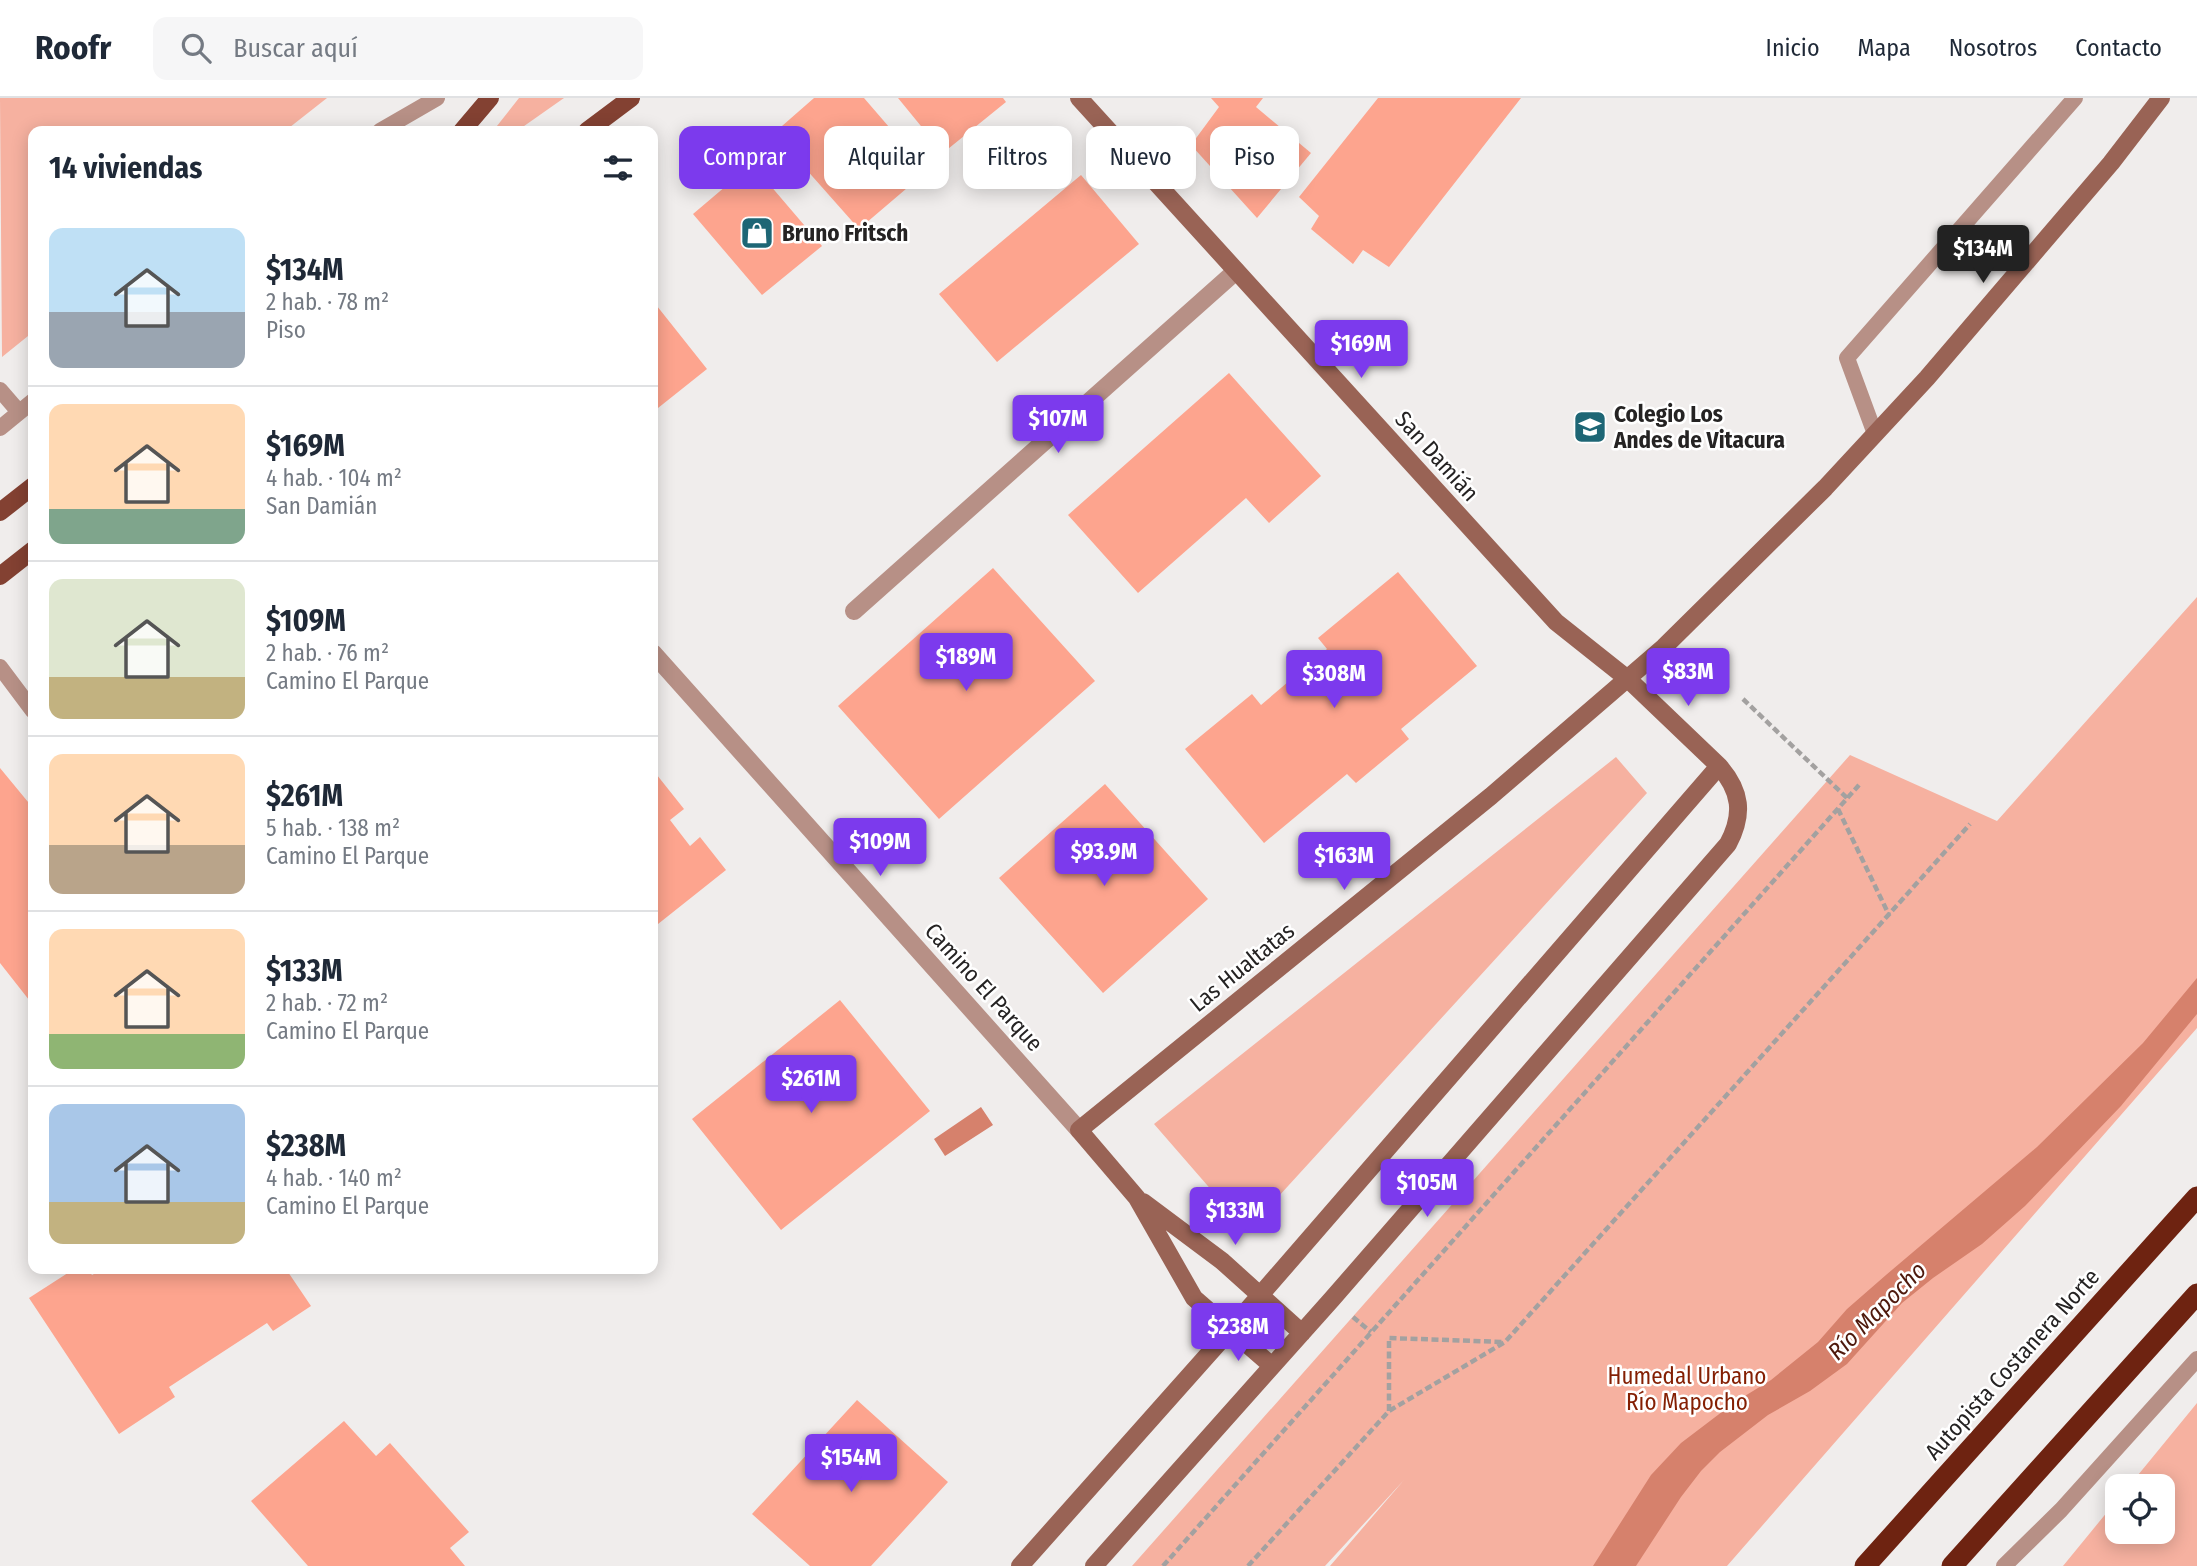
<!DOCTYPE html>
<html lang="es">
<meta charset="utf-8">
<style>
:root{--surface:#fff;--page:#f6f6f7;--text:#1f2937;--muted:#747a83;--line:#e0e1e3;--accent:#7c3aed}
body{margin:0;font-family:"Fira Sans Condensed",sans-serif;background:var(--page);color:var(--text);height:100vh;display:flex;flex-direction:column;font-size:26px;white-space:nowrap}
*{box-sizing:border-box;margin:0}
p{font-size:23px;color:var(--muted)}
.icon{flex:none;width:38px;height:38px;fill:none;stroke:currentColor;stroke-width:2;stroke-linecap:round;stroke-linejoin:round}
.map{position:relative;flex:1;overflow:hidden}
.panel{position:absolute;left:28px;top:28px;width:630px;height:1148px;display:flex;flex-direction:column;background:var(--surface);border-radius:14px;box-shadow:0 4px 18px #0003}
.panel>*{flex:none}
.top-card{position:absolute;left:679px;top:28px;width:665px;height:63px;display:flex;gap:14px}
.fabs{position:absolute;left:2105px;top:1376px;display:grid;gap:14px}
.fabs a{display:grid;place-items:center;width:70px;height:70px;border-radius:14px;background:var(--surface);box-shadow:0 4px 18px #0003;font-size:35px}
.price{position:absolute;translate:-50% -60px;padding:0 16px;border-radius:7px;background:var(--accent);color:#fff;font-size:23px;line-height:46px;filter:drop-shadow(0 2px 4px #0008)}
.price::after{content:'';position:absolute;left:50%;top:42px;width:21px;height:16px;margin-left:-10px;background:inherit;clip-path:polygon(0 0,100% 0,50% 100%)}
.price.current{background:#222;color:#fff}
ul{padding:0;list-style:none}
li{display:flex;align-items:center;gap:21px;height:175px;padding:0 21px}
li+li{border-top:2px solid var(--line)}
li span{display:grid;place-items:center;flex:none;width:196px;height:140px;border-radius:14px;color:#555}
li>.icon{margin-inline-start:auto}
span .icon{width:84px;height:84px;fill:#fffc;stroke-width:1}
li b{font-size:30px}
h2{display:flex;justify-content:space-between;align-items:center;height:84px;padding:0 21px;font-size:30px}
.chip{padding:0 24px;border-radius:14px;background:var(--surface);box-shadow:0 4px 18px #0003;font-size:24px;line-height:63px}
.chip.current{background:var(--accent);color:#fff}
header{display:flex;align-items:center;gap:42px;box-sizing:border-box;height:98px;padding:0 35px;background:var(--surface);border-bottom:2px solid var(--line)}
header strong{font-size:33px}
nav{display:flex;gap:38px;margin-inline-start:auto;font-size:24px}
.search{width:490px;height:63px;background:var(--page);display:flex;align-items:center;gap:18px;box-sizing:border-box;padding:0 24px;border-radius:14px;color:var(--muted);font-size:26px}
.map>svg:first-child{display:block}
.green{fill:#f6b1a0}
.water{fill:#d6816c}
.building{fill:#fda48e}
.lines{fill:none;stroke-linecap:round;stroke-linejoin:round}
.path{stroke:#a3a1a0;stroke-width:4.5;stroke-dasharray:7 3.5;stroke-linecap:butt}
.lane{stroke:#b79086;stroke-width:16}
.street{stroke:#b79086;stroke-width:18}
.secondary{stroke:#996355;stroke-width:18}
.primary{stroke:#834132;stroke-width:18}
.highway{stroke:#6e2311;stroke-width:21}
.labels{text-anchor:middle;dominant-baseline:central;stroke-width:5;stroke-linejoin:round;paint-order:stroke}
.poi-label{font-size:23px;font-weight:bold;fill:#252323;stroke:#fff;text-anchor:start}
.street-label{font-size:23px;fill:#252323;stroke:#fff}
.park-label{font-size:23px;fill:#841f03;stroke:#fff}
.water-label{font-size:24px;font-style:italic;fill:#4e190c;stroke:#fff}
</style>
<header>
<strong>Roofr</strong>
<div class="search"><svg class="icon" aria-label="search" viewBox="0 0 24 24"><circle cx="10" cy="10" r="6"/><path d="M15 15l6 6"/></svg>Buscar aquí</div>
<nav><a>Inicio</a><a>Mapa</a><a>Nosotros</a><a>Contacto</a></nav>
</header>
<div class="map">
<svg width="2197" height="1468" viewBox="0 0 2197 1468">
<rect width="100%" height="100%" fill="#f0edec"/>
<path class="green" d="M 0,0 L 327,0 L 285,33 L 33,33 L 33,234 L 2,259 Z
M 519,0 L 564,0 L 517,33 L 493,33 Z
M 2197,499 L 2197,930 L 1727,1468 L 1330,1468 L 1404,1382 L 1325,1468 L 1132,1468 L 1850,657 L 1997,723 Z
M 1616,659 L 1647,695 L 1247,1133 L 1154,1026 Z
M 2197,1305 L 2197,1468 L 2063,1468 L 2117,1402 L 2118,1433 L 2163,1433 L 2163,1388 L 2129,1388 Z"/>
<path class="water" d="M 2197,880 L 2197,916 L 2121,1008 L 2025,1108 L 1982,1146 L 1933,1180 L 1902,1205 L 1847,1266 L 1810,1293 L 1768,1317 L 1720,1354 L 1701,1373 L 1681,1399 L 1636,1468 L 1593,1468 L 1651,1377 L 1681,1345 L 1735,1304 L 1771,1282 L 1818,1244 L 1847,1211 L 1886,1177 L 2037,1049 L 2143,945 Z
M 981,1009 L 993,1027 L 945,1058 L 934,1041 Z"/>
<path class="building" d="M 814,0 L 864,0 L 927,73 L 859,131 L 774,35 Z
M 898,0 L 1003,0 L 1006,4 L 943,55 Z
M 1211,0 L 1263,0 L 1256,9 L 1311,55 L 1257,120 L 1191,47 L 1219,9 Z
M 1378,0 L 1521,0 L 1389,169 L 1363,152 L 1353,166 L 1311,131 L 1319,118 L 1299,99 Z
M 752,66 L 822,148 L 762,197 L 693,116 Z
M 1081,77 L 1139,146 L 997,264 L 939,196 Z
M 653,203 L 707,271 L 653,314 Z
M 1229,275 L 1321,378 L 1269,425 L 1246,400 L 1138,495 L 1068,417 Z
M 993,470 L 1095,583 L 939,721 L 838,608 Z
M 1398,474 L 1477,568 L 1401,631 L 1409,641 L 1356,685 L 1347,676 L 1264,745 L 1185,651 L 1252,596 L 1261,607 L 1327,551 L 1318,540 Z
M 0,670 L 33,710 L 33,907 L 0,865 Z
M 653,672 L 684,711 L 670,722 L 690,748 L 700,739 L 726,772 L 653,830 Z
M 1105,686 L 1208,801 L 1103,895 L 999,780 Z
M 840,902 L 930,1013 L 781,1132 L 692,1021 Z
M 74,1171 L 88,1171 L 92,1177 L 103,1171 L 286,1171 L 311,1208 L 273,1233 L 267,1225 L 169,1289 L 175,1299 L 119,1336 L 29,1200 Z
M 857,1302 L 948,1384 L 871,1468 L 810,1468 L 752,1416 Z
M 344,1323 L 376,1358 L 390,1345 L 469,1434 L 450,1450 L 465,1468 L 308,1468 L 251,1403 Z"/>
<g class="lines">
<path class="path" d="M 1743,601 L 1847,700
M 1838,711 L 1889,817
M 1353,1219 L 1371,1234
M 1389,1313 L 1389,1240 L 1504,1244
M 1163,1468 L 1859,687
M 1248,1468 L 1389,1313 L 1505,1244 L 1970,726"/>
<path class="lane" d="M 380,33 L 437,0
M 0,292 L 19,314
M 0,330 L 33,303
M 1875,336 L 1847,260 L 2075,0
M 0,569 L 33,613
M 2004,1468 L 2061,1412 L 2197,1261"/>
<path class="street" d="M 854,513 L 1236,173
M 653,555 L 1079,1032"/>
<path class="secondary" d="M 1079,0 L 1556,524 L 1629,582 L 1719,668 C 1741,693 1744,716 1728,746 L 1332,1201 L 1094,1468
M 1143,1104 L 1222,1163 L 1302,1235
M 1271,1267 L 1194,1200 L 1137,1100 L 1079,1032 L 1491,698 L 1664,549 L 1825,390 L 1927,280 L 2111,65 L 2161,0
M 1020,1468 L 1230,1232 L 1719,668"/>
<path class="primary" d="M 462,33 L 490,0
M 587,33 L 631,0
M 0,414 L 33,388
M 0,478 L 33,452"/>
<path class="highway" d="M 1865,1468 L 2197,1099
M 1952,1468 L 2197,1196"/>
</g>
<defs>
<symbol id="shop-square" viewBox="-11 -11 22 22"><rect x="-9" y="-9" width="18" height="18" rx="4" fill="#1e6675" stroke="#fff"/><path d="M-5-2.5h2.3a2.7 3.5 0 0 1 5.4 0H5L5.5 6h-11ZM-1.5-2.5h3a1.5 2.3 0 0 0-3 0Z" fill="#fff"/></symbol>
<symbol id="school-square" viewBox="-11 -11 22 22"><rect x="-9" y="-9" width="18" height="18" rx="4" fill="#1e6675" stroke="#fff"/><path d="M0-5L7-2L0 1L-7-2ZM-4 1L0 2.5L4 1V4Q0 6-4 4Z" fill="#fff"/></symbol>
</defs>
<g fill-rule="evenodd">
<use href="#shop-square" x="738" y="116" width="38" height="38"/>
<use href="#school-square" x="1571" y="310" width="38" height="38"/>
</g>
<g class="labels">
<g class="poi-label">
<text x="782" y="135">Bruno Fritsch</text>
<text x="1614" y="316">Colegio Los<tspan x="1614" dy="26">Andes de Vitacura</tspan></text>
</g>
<g class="street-label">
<text transform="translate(1437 358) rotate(48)">San Damián</text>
<text transform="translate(1242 869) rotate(-39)">Las Hualtatas</text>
<text transform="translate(984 889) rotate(48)">Camino El Parque</text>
<text transform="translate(2012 1266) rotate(-48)">Autopista Costanera Norte</text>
</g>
<g class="park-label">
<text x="1687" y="1278">Humedal Urbano<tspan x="1687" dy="26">Río Mapocho</tspan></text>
</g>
<g class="water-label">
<text transform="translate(1877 1213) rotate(-45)">Río Mapocho</text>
</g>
</g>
</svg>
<div class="fabs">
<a><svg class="icon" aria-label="locate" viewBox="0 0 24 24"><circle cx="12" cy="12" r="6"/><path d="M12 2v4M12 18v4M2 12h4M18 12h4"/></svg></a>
</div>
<b class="price current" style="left:1983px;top:187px">$134M</b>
<b class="price" style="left:1361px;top:282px">$169M</b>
<b class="price" style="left:1058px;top:357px">$107M</b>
<b class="price" style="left:966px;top:595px">$189M</b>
<b class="price" style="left:1688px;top:610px">$83M</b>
<b class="price" style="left:1334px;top:612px">$308M</b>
<b class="price" style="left:880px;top:780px">$109M</b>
<b class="price" style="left:1104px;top:790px">$93.9M</b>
<b class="price" style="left:1344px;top:794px">$163M</b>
<b class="price" style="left:811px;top:1017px">$261M</b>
<b class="price" style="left:1427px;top:1121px">$105M</b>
<b class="price" style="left:1235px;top:1149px">$133M</b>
<b class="price" style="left:1238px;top:1265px">$238M</b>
<b class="price" style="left:851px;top:1396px">$154M</b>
<div class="top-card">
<a class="chip current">Comprar</a>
<a class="chip">Alquilar</a>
<a class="chip">Filtros</a>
<a class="chip">Nuevo</a>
<a class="chip">Piso</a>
</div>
<section class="panel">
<h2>14 viviendas<svg class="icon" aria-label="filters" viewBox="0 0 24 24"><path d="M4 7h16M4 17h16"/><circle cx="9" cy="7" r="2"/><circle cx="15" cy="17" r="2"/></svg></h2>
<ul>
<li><span style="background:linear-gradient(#bfe0f5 60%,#9aa5b1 0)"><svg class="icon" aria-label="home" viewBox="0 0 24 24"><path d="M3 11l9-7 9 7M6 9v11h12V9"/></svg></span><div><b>$134M</b><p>2 hab. · 78 m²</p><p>Piso</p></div></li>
<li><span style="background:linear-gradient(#ffd9b3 75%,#7fa58c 0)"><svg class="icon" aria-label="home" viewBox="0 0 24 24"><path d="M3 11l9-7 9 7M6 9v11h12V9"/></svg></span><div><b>$169M</b><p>4 hab. · 104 m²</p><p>San Damián</p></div></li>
<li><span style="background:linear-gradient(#dfe7d0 70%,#c2b280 0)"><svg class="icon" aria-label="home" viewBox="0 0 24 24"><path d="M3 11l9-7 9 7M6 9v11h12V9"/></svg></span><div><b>$109M</b><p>2 hab. · 76 m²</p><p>Camino El Parque</p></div></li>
<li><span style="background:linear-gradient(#ffd9b3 65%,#b9a48a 0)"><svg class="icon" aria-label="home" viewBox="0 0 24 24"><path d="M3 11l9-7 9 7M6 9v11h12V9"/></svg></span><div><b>$261M</b><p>5 hab. · 138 m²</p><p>Camino El Parque</p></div></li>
<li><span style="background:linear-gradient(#ffd9b3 75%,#8fb573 0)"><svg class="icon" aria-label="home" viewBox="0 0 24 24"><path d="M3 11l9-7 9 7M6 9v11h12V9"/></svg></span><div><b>$133M</b><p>2 hab. · 72 m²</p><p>Camino El Parque</p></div></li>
<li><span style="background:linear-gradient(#a9c7e8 70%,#c2b280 0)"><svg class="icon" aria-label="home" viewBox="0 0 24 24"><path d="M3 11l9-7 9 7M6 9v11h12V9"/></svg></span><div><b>$238M</b><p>4 hab. · 140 m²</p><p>Camino El Parque</p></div></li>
</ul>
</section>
</div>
